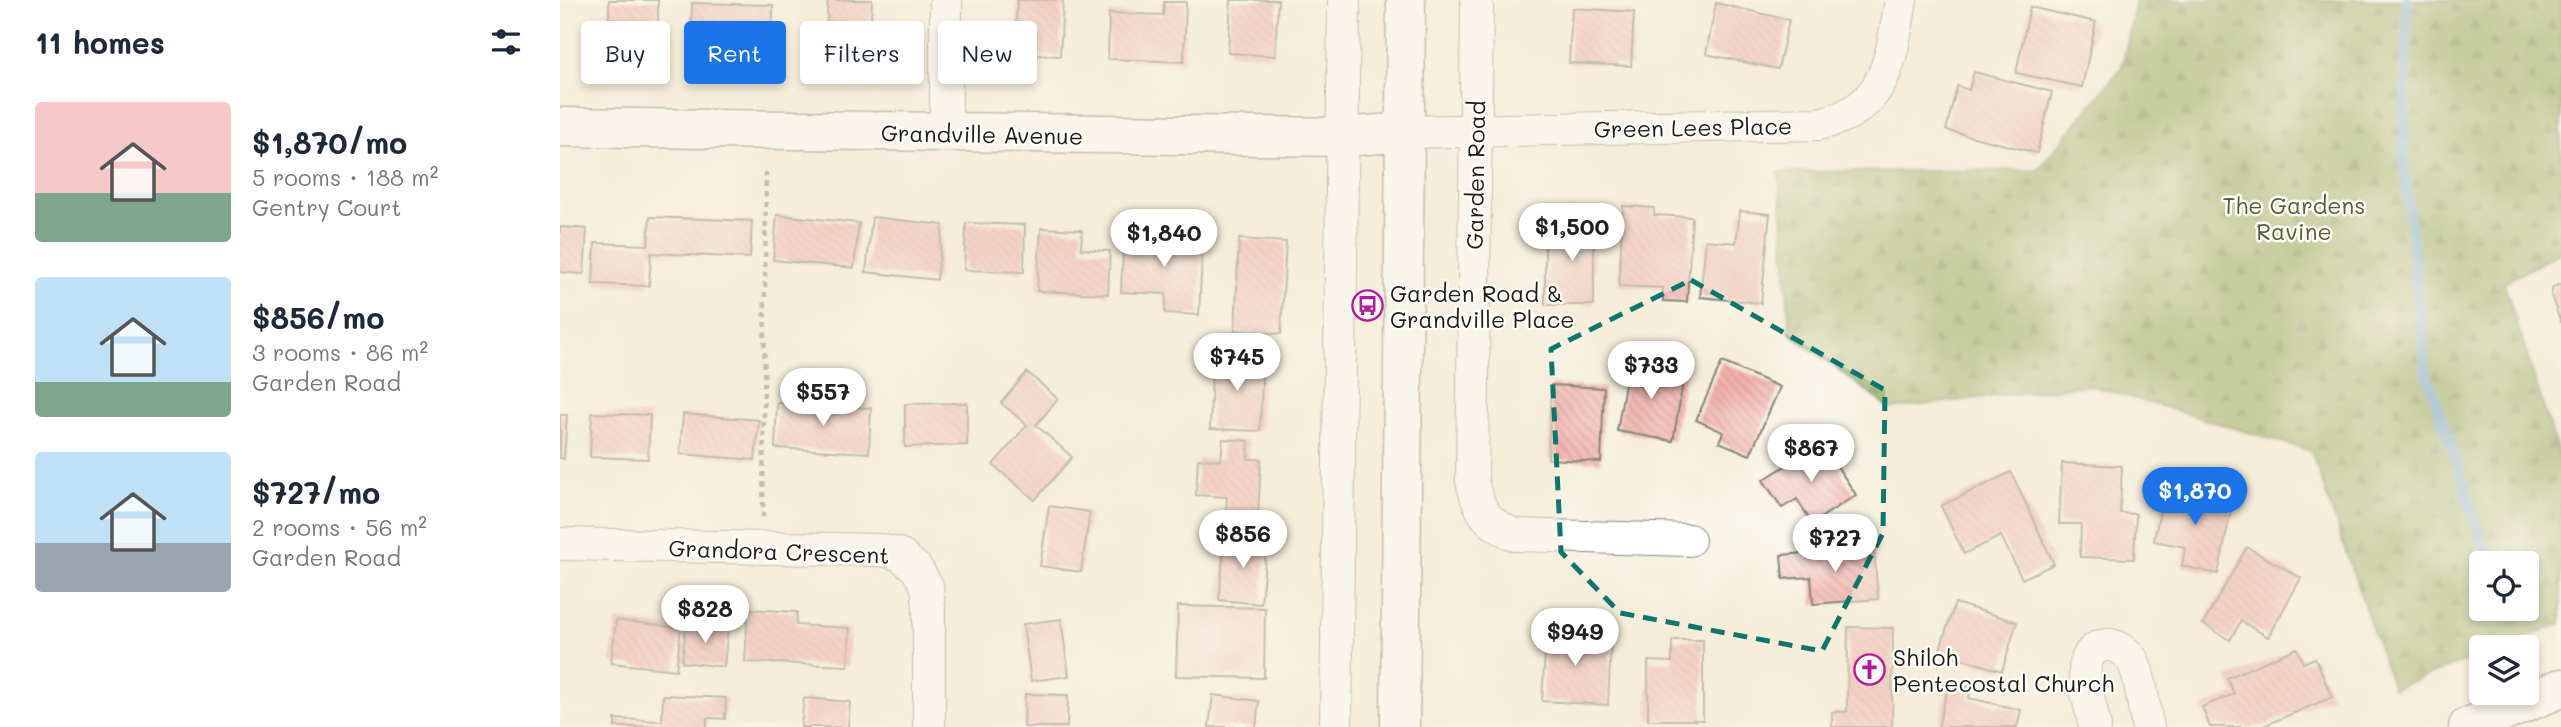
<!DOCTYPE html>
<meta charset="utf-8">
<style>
:root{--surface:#fff;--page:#f2f2f3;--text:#1f2937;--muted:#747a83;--accent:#1a73e8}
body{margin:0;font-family:Mali,sans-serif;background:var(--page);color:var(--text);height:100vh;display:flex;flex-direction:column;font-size:26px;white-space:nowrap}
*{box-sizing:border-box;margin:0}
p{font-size:23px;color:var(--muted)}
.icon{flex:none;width:38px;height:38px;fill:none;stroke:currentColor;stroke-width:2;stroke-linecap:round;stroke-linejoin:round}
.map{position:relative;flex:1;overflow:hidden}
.sheet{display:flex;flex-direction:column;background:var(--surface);width:560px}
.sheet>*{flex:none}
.hud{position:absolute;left:21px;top:21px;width:665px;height:63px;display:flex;gap:14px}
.tools{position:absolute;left:1909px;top:551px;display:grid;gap:14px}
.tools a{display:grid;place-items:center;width:70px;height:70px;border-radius:7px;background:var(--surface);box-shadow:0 4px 10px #0003;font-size:35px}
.price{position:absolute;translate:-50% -60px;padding:0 16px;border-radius:24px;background:#fff;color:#222;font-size:23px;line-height:46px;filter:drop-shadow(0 2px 4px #0008)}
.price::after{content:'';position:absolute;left:50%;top:42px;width:21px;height:16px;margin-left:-10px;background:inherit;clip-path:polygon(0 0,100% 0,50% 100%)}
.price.selected{background:var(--accent);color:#fff}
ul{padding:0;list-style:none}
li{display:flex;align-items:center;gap:21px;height:175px;padding:0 35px}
li span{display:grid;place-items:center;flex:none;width:196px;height:140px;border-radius:7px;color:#555}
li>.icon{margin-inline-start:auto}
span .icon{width:84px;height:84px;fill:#fffc;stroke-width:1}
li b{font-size:30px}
h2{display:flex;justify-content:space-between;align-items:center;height:84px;padding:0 35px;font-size:30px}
.chip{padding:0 24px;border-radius:7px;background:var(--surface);box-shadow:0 4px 10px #0003;font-size:24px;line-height:63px}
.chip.selected{background:var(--accent);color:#fff}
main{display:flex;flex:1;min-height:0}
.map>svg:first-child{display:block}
.forest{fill:url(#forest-firs);stroke:#54613a;stroke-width:2;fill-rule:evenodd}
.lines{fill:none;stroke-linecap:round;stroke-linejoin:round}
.stream{stroke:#649ed3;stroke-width:10}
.building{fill:url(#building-back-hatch)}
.minor-casing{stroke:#88847a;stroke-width:34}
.tertiary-casing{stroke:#88847a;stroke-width:41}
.path{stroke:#88847a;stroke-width:4.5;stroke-dasharray:5 5;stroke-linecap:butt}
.minor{stroke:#fff;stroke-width:32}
.tertiary{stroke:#fff;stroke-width:38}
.marked{fill:none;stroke:#0f766e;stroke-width:5;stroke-dasharray:14 9;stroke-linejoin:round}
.labels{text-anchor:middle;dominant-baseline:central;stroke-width:5;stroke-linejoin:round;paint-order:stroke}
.street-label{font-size:23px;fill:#1c1c1c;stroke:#fdfcf7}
.park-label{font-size:23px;fill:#585d38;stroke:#fdfcf7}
.poi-label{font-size:23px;fill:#1c1c1c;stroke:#fdfcf7;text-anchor:start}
</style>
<main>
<section class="sheet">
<h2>11 homes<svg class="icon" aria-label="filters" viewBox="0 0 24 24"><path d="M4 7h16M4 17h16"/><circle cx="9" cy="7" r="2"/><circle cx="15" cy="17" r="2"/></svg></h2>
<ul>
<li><span style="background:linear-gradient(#f6c9c9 65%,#7fa58c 0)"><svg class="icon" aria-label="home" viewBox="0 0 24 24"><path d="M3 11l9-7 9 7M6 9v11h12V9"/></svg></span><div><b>$1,870/mo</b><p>5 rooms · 188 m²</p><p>Gentry Court</p></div></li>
<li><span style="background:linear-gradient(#bfe0f5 75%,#7fa58c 0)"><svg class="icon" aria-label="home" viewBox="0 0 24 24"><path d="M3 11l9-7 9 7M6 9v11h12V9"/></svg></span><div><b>$856/mo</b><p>3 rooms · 86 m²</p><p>Garden Road</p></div></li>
<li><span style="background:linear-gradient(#bfe0f5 65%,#9aa5b1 0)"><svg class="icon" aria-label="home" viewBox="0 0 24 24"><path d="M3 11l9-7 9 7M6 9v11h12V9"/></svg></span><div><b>$727/mo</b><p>2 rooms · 56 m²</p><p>Garden Road</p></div></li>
</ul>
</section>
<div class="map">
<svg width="2001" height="727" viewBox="0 0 2001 727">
<defs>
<pattern id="forest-firs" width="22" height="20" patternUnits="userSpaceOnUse" patternTransform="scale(1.75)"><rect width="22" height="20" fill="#8da657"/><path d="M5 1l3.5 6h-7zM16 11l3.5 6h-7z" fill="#728647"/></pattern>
<pattern id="building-back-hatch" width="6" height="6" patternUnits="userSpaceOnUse" patternTransform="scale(1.75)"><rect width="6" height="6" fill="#f1b1aa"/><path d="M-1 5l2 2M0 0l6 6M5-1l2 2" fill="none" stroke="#ce9892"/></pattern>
</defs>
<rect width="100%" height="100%" fill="#fdfcf7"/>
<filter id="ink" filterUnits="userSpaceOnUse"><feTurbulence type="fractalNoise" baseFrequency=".0143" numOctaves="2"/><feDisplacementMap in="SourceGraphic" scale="14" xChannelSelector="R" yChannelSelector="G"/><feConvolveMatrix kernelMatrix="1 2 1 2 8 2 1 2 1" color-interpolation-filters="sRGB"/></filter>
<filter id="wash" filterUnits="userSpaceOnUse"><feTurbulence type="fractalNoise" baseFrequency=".00686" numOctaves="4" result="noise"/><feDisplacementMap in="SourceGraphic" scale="28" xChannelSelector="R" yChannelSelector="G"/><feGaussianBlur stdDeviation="1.57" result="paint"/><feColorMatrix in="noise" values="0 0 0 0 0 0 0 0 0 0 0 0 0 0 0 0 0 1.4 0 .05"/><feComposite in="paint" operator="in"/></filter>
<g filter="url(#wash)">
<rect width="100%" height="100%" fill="#f5edd9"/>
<path class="forest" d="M 1576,0 L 2001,0 L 2001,252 L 1944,283 L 2001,462 L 2001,624 L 1940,647 L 1922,648 L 1921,655 L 1833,689 L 1751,451 L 1529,385 L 1330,409 L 1230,333 L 1219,172 L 1478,170 L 1562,67 ZM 1922,564 L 1967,564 L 1967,609 L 1922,609 Z"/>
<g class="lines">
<path class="stream" d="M 1847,0 L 1844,161 L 1865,369 L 1930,564"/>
</g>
<g id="blocks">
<path class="building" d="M 49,0 L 98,0 L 98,57 L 49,57 Z
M 268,0 L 312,0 L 309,59 L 265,56 Z
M 457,0 L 503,0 L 500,56 L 455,54 Z
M 671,0 L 718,0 L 715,56 L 668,53 Z
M 604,2 L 626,2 L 624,62 L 548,59 L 549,13 L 603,15 Z
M 132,3 L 213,5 L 212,46 L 131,43 Z
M 1156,3 L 1229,20 L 1218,69 L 1146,54 Z
M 1470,7 L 1536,22 L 1522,87 L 1456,73 Z
M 1012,8 L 1074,12 L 1071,66 L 1009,63 Z
M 1414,72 L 1492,92 L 1477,153 L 1386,130 L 1397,86 L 1409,90 Z
M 1063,206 L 1094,208 L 1094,215 L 1132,217 L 1127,302 L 1103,301 L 1103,288 L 1059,286 Z
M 1009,210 L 1034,210 L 1034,305 L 985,305 L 985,238 L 1009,238 Z
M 1180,211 L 1210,214 L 1201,303 L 1140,297 L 1146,240 L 1176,243 Z
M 217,215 L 299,223 L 294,268 L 213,260 Z
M 90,217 L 192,221 L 190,258 L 91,253 L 89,286 L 33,284 L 35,243 L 88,245 Z
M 312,217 L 383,225 L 377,280 L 306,272 Z
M 406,223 L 465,225 L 464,272 L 404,270 Z
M 0,227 L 27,229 L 24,274 L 0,272 Z
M 481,228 L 522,230 L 521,249 L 550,251 L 548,294 L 477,291 Z
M 564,231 L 643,236 L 639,315 L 605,313 L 606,294 L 561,292 Z
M 679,239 L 726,242 L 721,334 L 675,331 Z
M 2001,284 L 2001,323 L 1991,295 L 1993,287 Z
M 664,353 L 703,355 L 700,431 L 650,429 L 652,370 L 663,371 Z
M 1069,361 L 1125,371 L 1113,441 L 1057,431 Z
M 1162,362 L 1220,387 L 1190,455 L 1159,442 L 1163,432 L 1136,420 Z
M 467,372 L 498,399 L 476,425 L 512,457 L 475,500 L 433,465 L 467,425 L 441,403 Z
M 991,385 L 1044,388 L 1041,462 L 988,459 Z
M 217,403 L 311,408 L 309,453 L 215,448 Z
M 407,403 L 407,445 L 345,447 L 345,404 Z
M 32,413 L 90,415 L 88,459 L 30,457 Z
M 123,414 L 199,420 L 195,460 L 120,454 Z
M 0,415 L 7,415 L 4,459 L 0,458 Z
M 663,439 L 689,441 L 688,459 L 701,459 L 698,515 L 666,513 L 667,497 L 636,495 L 638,459 L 661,460 Z
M 1262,443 L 1296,495 L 1252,523 L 1237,499 L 1222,508 L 1203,480 Z
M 1502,463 L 1562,466 L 1560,513 L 1576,514 L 1574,559 L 1520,557 L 1521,524 L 1499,524 Z
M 1451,472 L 1494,564 L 1462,579 L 1441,536 L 1404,554 L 1381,506 Z
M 1605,487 L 1673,500 L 1658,574 L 1622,566 L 1625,547 L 1594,541 Z
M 489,506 L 530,512 L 521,572 L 480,566 Z
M 665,536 L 707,540 L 701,604 L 659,600 Z
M 1687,547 L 1741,578 L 1708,637 L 1681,621 L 1670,640 L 1643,624 Z
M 1314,548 L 1318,599 L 1253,604 L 1251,577 L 1223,579 L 1221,555 Z
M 1395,603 L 1457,622 L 1442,671 L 1379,652 Z
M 618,606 L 705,608 L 704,678 L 616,676 Z
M 188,609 L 237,612 L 236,625 L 290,628 L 288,666 L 185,662 Z
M 501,619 L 509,676 L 471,681 L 463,624 Z
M 987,619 L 1011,620 L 1010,642 L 1051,644 L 1048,705 L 982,701 Z
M 56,620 L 121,628 L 116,670 L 51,663 Z
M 126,623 L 168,628 L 164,667 L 122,662 Z
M 1288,627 L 1333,628 L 1332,727 L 1272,727 L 1272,712 L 1287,712 Z
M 1112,640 L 1143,640 L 1143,720 L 1088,720 L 1088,661 L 1112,662 Z
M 1737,648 L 1743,663 L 1755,658 L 1772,697 L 1701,727 L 1650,727 L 1642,707 L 1674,694 L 1667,678 Z
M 1389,683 L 1411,688 L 1409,698 L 1461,710 L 1457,727 L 1378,727 Z
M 465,694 L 508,695 L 507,727 L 464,727 Z
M 103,695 L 166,698 L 165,719 L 147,718 L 147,727 L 55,727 L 55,719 L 102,721 Z
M 653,695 L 699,701 L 696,727 L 649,727 Z
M 244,698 L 290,702 L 288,727 L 241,727 Z"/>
</g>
</g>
<g filter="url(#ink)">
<use href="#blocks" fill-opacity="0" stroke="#88847a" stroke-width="2"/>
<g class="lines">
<defs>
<path id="minor" d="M 917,0 L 912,481 C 919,511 926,523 955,535 L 1129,540
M 845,132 L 1258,124 C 1327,111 1331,59 1341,0
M 386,134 L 386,0
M 0,544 L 321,550 L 339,554 L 356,568 L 367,586 L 369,607 L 369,727
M 776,727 L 784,0
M 1535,727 C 1532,710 1521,679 1526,663 C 1533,636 1564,642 1574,663 C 1582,682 1583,707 1588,727"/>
<path id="tertiary" d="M 0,127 L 782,137 L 845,132
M 840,727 L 846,0
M 1908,727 L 2001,688"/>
</defs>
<use href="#minor" class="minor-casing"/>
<use href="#tertiary" class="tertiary-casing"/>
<path class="path" d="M 203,517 L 206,168"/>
<use href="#minor" class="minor"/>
<use href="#tertiary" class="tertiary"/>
</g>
</g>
<path d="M0 0H2001V727H0ZM 1131,280 L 1325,390 L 1323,533 L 1262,651 L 1060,613 L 1001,552 L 991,349 Z" fill="#f5edd9" fill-opacity=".55" fill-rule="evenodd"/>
<path class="marked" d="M 1131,280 L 1325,390 L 1323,533 L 1262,651 L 1060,613 L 1001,552 L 991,349 Z"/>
<defs>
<symbol id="bus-ring" viewBox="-11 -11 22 22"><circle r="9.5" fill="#fdfcf7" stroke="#b5179e" stroke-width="1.5"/><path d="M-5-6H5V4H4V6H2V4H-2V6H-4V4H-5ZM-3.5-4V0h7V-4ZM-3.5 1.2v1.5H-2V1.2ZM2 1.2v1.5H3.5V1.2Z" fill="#b5179e"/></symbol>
<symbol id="church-ring" viewBox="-11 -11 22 22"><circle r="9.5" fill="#fdfcf7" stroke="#b5179e" stroke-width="1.5"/><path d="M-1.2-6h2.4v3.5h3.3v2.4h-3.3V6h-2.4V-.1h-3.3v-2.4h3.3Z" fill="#b5179e"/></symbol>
</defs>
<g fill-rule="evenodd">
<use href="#bus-ring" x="790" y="288" width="35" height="35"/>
<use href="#church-ring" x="1292" y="652" width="35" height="35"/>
</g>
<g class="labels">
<g class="street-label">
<text transform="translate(1133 127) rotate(-1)">Green Lees Place</text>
<text transform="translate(422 134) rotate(1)">Grandville Avenue</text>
<text transform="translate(915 175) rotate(-89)">Garden Road</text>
<text transform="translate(219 551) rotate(2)">Grandora Crescent</text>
</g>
<g class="park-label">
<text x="1734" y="205">The Gardens<tspan x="1734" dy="26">Ravine</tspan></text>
</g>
<g class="poi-label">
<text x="830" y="293">Garden Road &amp;<tspan x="830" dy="26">Grandville Place</tspan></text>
<text x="1333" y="657">Shiloh<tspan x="1333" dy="26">Pentecostal Church</tspan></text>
</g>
</g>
</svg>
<div class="tools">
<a><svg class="icon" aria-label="locate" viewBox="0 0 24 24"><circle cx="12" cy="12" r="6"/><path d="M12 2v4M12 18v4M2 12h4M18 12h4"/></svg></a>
<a><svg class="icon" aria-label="layers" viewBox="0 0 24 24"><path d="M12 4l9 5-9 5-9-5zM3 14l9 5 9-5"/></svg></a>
</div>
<b class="price" style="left:1012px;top:263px">$1,500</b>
<b class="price" style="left:604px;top:269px">$1,840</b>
<b class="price" style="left:677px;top:393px">$745</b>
<b class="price" style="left:1091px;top:401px">$733</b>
<b class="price" style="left:263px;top:428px">$557</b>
<b class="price" style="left:1251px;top:484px">$867</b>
<b class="price selected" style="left:1635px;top:527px">$1,870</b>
<b class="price" style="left:683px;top:570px">$856</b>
<b class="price" style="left:1275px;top:574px">$727</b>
<b class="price" style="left:145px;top:645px">$828</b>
<b class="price" style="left:1015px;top:668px">$949</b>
<div class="hud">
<a class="chip">Buy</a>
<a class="chip selected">Rent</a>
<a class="chip">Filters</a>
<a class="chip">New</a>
</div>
</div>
</main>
